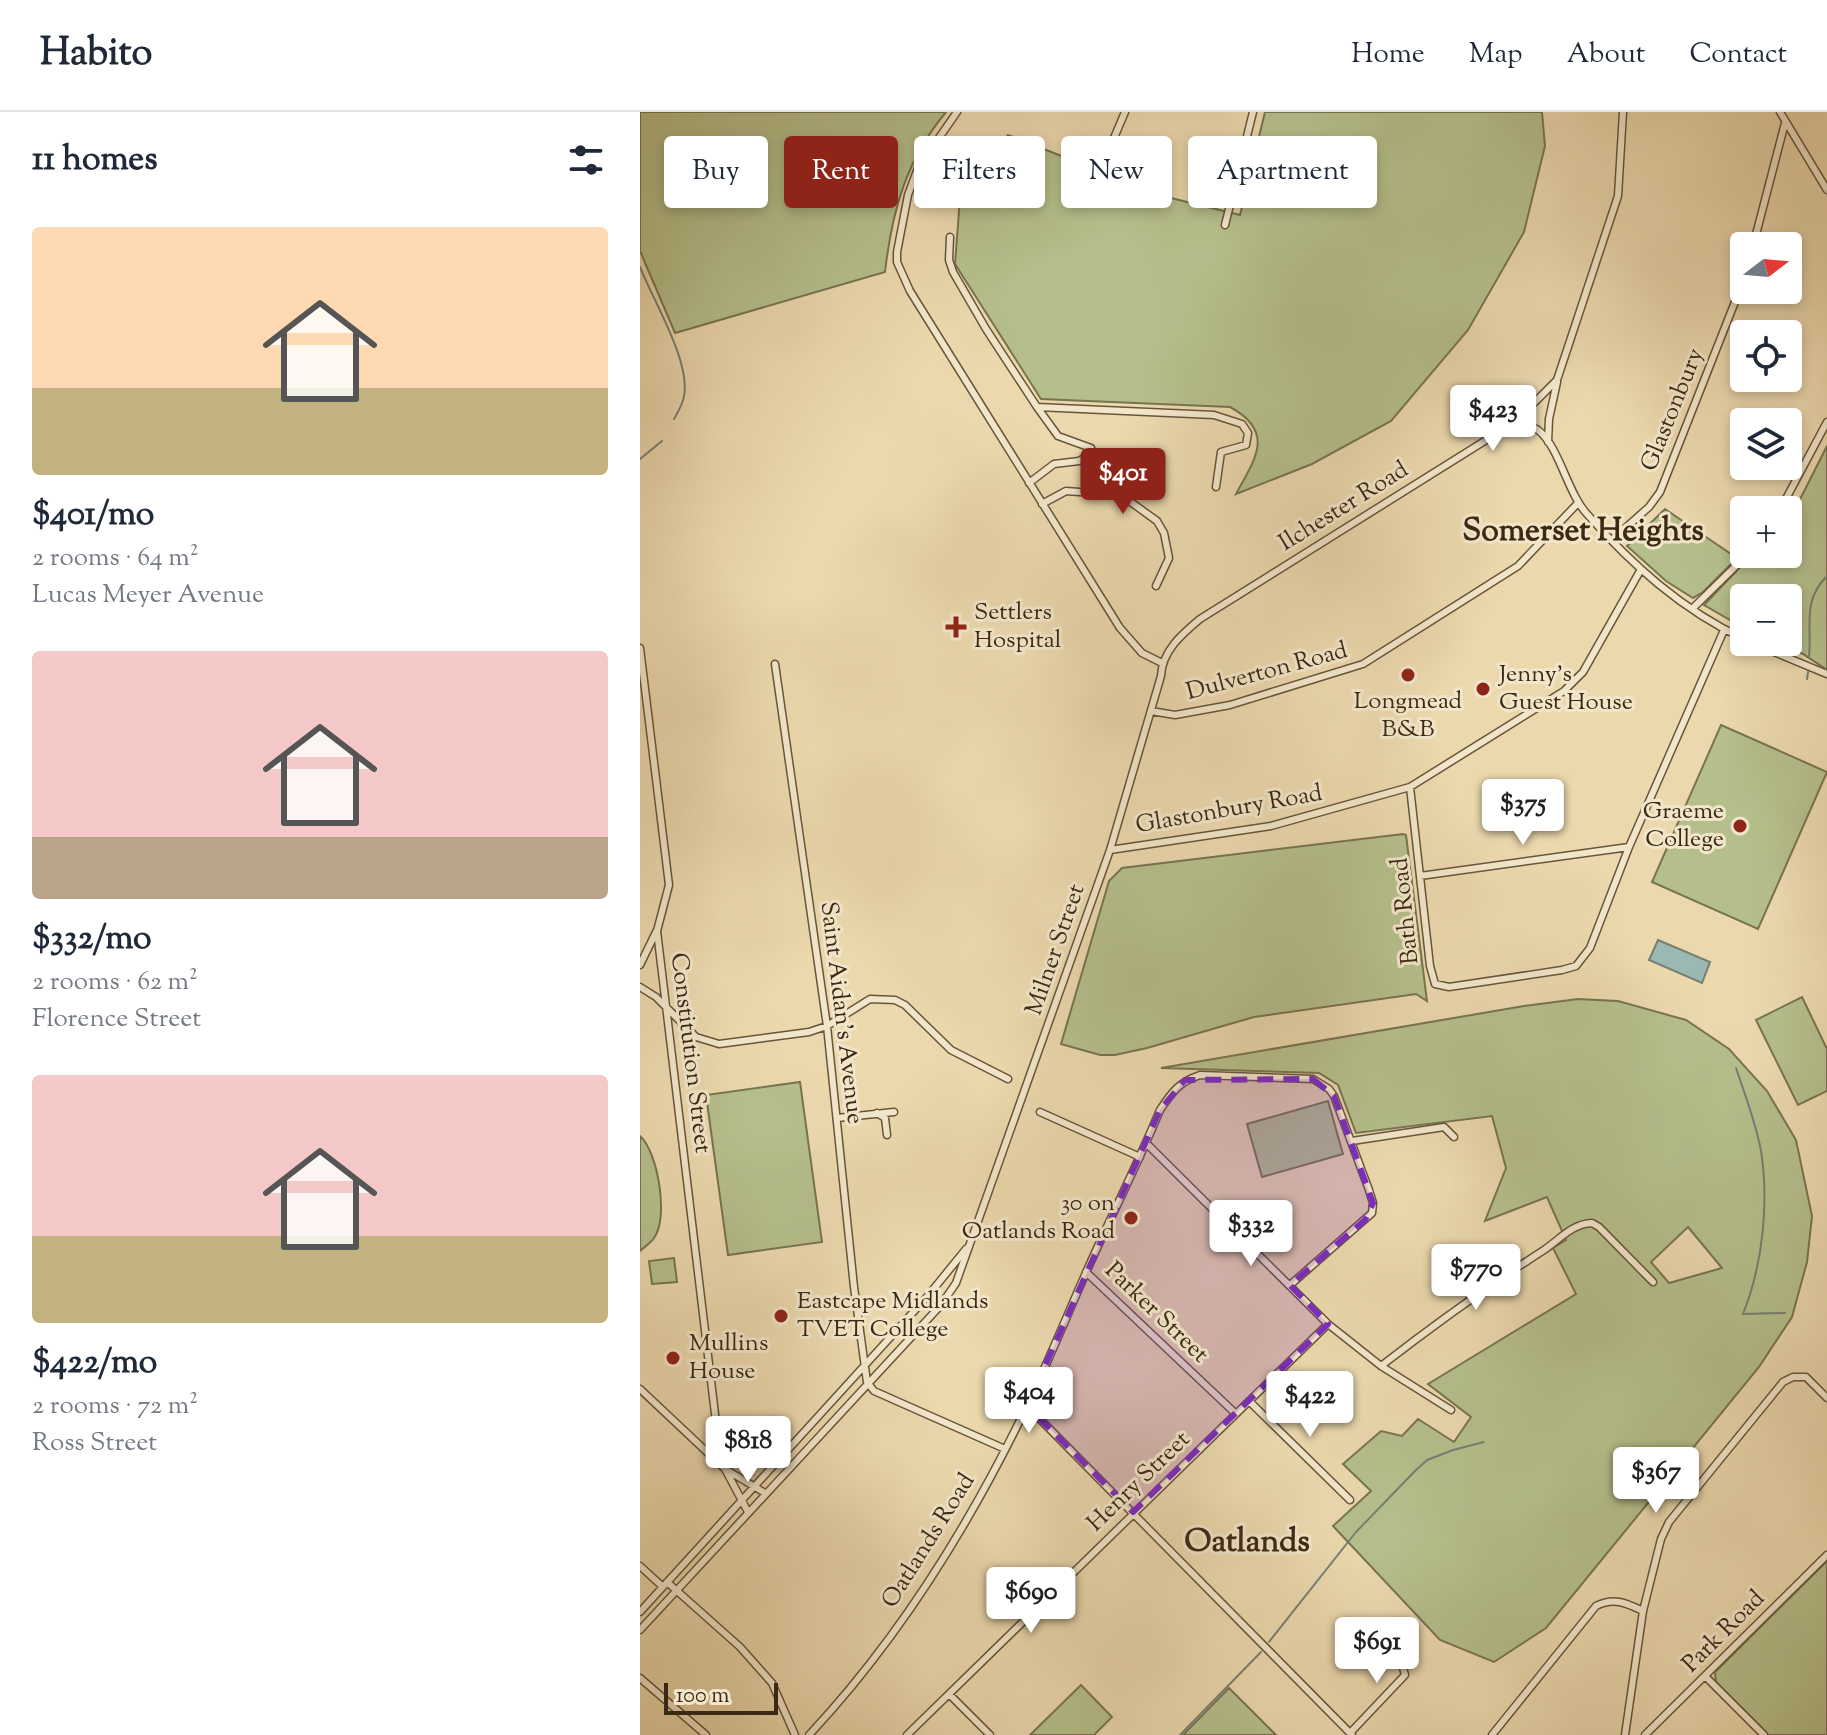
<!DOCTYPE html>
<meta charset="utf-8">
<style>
:root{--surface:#fff;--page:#f6f6f7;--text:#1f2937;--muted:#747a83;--line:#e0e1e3;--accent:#8f2418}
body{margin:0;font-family:"Sorts Mill Goudy",serif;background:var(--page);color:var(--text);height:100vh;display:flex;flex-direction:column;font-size:30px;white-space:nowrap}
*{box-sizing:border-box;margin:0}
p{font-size:26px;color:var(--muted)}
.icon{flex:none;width:44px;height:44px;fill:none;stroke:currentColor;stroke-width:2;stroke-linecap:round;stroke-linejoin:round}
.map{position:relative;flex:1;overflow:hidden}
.side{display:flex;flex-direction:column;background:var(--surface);width:640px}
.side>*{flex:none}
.hud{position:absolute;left:24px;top:24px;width:760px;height:72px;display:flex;gap:16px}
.needle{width:52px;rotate:74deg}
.controls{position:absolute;left:1090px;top:120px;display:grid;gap:16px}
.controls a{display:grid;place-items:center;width:72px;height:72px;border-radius:8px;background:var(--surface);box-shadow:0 4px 12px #0003;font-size:40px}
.scale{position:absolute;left:24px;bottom:20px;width:114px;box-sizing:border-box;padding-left:8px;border:4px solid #3c2914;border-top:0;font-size:22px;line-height:28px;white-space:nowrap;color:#3c2914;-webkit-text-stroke:6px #f2e6ca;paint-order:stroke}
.price{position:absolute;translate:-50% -68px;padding:0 18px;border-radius:8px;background:#fff;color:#222;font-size:26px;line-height:52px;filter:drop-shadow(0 2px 4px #0008)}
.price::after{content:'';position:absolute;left:50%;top:48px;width:24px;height:18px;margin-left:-12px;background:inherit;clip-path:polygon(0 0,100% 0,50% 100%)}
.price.on{background:var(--accent);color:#fff}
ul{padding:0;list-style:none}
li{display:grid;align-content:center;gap:16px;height:424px;padding:0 32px}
li span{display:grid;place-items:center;height:248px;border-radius:8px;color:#555}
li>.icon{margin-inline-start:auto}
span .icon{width:144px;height:144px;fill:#fffc;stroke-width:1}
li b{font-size:34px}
h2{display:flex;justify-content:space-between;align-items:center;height:96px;padding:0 32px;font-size:34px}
.tag{padding:0 28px;border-radius:8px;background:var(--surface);box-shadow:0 4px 12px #0003;font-size:28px;line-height:72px}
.tag.on{background:var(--accent);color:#fff}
header{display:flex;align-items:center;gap:48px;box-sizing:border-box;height:112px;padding:0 40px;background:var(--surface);border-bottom:2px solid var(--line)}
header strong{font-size:38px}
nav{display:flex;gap:44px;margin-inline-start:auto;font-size:28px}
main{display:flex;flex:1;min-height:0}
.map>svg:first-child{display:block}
.green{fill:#b5bf8b;stroke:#787450;stroke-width:2;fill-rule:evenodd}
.water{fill:#9bb8b2;stroke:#757f73;stroke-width:2}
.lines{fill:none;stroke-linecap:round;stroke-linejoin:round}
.stream{stroke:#757f73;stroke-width:2}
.minor-casing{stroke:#68553a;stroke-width:9}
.minor{stroke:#f2e6ca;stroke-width:6}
.marked{fill:#7b2cbf;fill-opacity:0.2;stroke:#7b2cbf;stroke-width:6;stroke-dasharray:16 10;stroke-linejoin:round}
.poi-dot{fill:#8f2418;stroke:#f2e6ca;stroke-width:3}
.labels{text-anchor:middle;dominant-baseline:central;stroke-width:6;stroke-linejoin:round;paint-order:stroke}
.street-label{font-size:24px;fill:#3c2914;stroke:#f2e6ca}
.poi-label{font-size:24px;fill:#3c2914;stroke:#f2e6ca;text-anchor:start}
.district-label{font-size:32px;font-weight:bold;fill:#3c2914;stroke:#f2e6ca}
</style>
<header>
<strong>Habito</strong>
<nav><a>Home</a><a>Map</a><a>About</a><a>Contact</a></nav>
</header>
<main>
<section class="side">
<h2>11 homes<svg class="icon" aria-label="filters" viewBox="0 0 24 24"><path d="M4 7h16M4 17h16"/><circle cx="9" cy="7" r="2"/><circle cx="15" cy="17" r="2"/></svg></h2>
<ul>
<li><span style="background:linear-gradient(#ffd9b3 65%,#c2b280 0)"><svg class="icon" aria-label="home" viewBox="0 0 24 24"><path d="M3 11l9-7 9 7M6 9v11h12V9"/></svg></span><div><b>$401/mo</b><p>2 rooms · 64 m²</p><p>Lucas Meyer Avenue</p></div></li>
<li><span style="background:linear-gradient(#f6c9c9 75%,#b9a48a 0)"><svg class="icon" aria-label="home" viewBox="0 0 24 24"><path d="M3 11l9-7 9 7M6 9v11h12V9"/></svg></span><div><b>$332/mo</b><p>2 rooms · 62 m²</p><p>Florence Street</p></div></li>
<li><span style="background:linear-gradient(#f6c9c9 65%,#c2b280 0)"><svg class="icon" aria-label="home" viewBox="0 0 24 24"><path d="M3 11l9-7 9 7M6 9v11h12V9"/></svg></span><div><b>$422/mo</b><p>2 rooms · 72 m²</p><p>Ross Street</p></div></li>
</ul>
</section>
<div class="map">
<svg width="1187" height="1623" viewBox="0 0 1187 1623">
<rect width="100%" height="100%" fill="#ebd8ad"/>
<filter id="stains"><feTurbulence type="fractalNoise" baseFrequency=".0025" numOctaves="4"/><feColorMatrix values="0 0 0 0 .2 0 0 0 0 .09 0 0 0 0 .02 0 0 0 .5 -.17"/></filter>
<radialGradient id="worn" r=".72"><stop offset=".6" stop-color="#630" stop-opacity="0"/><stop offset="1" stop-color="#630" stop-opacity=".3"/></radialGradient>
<path class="green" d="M 0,0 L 306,0 C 266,48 252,99 245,160 L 35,221 L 0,139 Z
M 625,0 L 902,0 L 905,34 L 884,120 L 828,218 L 751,309 L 672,352 L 596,382 C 615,347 636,320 590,295 L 401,287 L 315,152 L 320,86 L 368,23 L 523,84 L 600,103 Z
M 1187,334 L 1187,558 L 1163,542 L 1135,530 L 1148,530 L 1148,486 L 1104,486 L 1104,516 L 1064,493 L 1110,445 L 1128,447 L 1132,442 L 1148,442 L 1148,411 Z
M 1025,397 L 1091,442 L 1100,443 L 1063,480 L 1053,486 L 1026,469 L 987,434 Z
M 1081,613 L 1187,660 L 1118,817 L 1012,770 Z
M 763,722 L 766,723 L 787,889 L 776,882 L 614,905 L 507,936 L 475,943 L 460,943 L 421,932 L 469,769 L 482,756 Z
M 1162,885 L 1187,937 L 1187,979 L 1158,993 L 1116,908 Z
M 938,887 L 978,889 L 1046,908 L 1089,937 L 1127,979 L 1156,1028 L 1172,1104 L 1167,1150 L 1152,1205 L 1119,1255 L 906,1516 L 854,1550 L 800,1528 L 693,1414 L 731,1379 L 703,1352 L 741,1319 L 762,1324 L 778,1307 L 814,1330 L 831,1305 L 788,1272 L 936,1182 L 913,1136 L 926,1128 L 907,1085 L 845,1109 L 866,1056 L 852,1004 L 716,1021 L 698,973 L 679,961 L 521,956 L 884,894 ZM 1048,1115 L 1082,1156 L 1029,1171 L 1011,1150 Z
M 160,970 L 182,1130 L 88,1143 L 66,983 Z
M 688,989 L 703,1042 L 622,1065 L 607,1012 Z
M 0,1024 C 18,1040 29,1106 14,1126 C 11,1131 4,1135 0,1139 Z
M 34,1146 L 37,1170 L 12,1172 L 9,1149 Z
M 1187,1449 L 1187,1623 L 1128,1623 L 1076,1571 L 1075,1560 Z
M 441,1573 L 472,1605 L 454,1623 L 390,1623 Z
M 589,1576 L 636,1623 L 543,1623 Z"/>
<path class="water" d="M 1018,828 L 1070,850 L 1062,871 L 1009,848 Z"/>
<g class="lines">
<path class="stream" d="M 0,155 C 13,188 51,250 44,284 C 43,292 38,300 34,307
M 0,347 L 22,329
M 1169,545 C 1172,513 1162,489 1187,464
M 1167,567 L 1168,560
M 1096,956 C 1105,983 1116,1011 1121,1039 C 1129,1091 1123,1152 1103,1202 L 1145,1201
M 629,1530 L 716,1420 L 774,1360 L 787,1348 L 813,1338 L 844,1330
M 540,1623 L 621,1540"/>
<defs>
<path id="minor" d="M 317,0 L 278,56 L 268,83 L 257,140 L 257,150 L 270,179 L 480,516 L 502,541 L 522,551
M 1140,0 L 1187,78
M 460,59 L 485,0
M 585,113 L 613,0
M 310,125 L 309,148 L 313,160 L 346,217 L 397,295 L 418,324 L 451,336 L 450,343 L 439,349 L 414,352 L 389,371
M 1113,134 L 1145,11
M 397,295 L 574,303 L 602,312 L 608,321 L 606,333 L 581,340 L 576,375
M 875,310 C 883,312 891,313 898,318 C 919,334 927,380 947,402 C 992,453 1042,498 1104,527
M 908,330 L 909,307 L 917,270
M 481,383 L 487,370 L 509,365
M 402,392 L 426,379 L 481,383 L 517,409 L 524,421 L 529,446 L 516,474
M 1140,398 L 1187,310
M 973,427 L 1009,395 L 1020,380 L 1104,167
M 1052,497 L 1108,442
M 1110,530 L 1187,562
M 0,536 L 29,773 L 17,819 L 81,1352
M 135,552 L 187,914 L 214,1175 L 227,1270 L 234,1279 L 365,1337
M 511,599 L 535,603 L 590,593 L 723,552 L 878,454 L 938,391
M 770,675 L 790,854 L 795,872 L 809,875 L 922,858 L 936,854 L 950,836 L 989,735 L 1084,518
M 470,738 L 631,714 L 770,675 L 924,579 L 943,560 L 1000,459
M 780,764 L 989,735
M 0,853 L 16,820
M 0,875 L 16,885 L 56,925 L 79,932 L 169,920 L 187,914 L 230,887 L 255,888 L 265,893 L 311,938 L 368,967
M 400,1000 L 500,1045
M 237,1001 L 245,1006 L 247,1023
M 197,1006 L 254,1000
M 712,1029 L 804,1015 L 814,1025
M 506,1031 L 688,1212 L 741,1254 L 811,1298
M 446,1160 L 596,1302
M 741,1254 C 794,1213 848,1174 904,1138 C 920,1127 932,1112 952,1111 L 959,1115 L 1013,1170
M 0,1277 L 85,1357 L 125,1381
M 609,1289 L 710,1388
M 387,1294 L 712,1623
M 85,1357 L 108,1400
M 0,1454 L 23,1475
M 27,1470 L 100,1535 L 132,1571 L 155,1623
M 0,1500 L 287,1185 L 326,1137
M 0,1518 L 301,1193 L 316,1171 L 470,738 L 521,564 C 522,539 542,522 560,507 L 875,310 L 917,268 L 978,84 L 983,0
M 1065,1564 L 1124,1623
M 0,1566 L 66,1623
M 309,1582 L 350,1623
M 710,1621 L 765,1563 L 762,1552 L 736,1525
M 169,1623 C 258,1528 329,1414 386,1296 C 407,1253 425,1208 445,1163 C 469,1108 497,1054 520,998 C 532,980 539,970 560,963 L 673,967 L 689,977 L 694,984 L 729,1078 L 733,1091 L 732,1101 L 650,1173
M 267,1623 L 688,1212
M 852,1623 L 956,1494 C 974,1485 986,1491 1003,1499
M 985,1623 L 1003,1499 L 1021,1427 L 1029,1410 L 1143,1270 L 1153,1265 L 1166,1265 L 1187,1286
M 1005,1623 L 1187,1443"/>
</defs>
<use href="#minor" class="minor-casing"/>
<use href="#minor" class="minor"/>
</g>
<path class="marked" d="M 673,967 L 694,984 L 733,1091 L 725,1108 L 650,1173 L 688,1212 L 493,1400 L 387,1294 L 520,998 L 545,968 Z"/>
<g class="poi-dot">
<path d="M312 503h8v8h8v8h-8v8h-8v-8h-8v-8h8z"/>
<circle cx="768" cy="563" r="8"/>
<circle cx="843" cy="577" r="8"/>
<circle cx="1100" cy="714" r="8"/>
<circle cx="491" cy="1106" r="8"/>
<circle cx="141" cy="1204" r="8"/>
<circle cx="33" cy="1246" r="8"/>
</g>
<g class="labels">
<g class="street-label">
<text transform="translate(1033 298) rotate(-68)">Glastonbury</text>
<text transform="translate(704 395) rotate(-32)">Ilchester Road</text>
<text transform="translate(627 560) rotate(-15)">Dulverton Road</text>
<text transform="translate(589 698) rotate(-10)">Glastonbury Road</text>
<text transform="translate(766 799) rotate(-96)">Bath Road</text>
<text transform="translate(416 838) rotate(-71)">Milner Street</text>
<text transform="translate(201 901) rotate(83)">Saint Aidan's Avenue</text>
<text transform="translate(50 941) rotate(83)">Constitution Street</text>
<text transform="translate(516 1201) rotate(44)">Parker Street</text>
<text transform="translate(499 1370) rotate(-44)">Henry Street</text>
<text transform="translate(289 1429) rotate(-58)">Oatlands Road</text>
<text transform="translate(1084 1520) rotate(-45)">Park Road</text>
</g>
<g class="poi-label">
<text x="334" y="501">Settlers<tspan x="334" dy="28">Hospital</tspan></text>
<text x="859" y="563">Jenny's<tspan x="859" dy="28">Guest House</tspan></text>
<text x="768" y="590" text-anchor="middle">Longmead<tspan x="768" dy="28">B&amp;B</tspan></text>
<text x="1084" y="700" text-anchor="end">Graeme<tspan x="1084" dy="28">College</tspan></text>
<text x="475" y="1092" text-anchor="end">30 on<tspan x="475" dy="28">Oatlands Road</tspan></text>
<text x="157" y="1190">Eastcape Midlands<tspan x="157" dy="28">TVET College</tspan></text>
<text x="49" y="1232">Mullins<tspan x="49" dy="28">House</tspan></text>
</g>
<g class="district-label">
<text x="943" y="420">Somerset Heights</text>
<text x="607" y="1431">Oatlands</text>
</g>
</g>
<rect width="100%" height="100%" filter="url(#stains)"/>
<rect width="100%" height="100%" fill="url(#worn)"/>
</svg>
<div class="controls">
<a><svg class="needle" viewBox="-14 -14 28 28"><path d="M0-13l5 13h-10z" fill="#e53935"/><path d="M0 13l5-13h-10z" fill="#747a83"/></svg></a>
<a><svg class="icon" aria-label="locate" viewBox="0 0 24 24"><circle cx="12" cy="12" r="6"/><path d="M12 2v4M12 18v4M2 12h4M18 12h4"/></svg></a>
<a><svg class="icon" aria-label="layers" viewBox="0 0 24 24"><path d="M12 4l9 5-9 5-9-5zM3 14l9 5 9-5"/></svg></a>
<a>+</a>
<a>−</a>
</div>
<div class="scale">100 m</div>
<b class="price" style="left:853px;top:341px">$423</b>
<b class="price on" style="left:483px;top:404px">$401</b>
<b class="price" style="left:883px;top:735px">$375</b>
<b class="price" style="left:611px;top:1156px">$332</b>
<b class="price" style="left:836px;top:1200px">$770</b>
<b class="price" style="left:389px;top:1323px">$404</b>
<b class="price" style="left:670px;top:1327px">$422</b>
<b class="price" style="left:108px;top:1372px">$818</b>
<b class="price" style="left:1016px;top:1403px">$367</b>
<b class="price" style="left:391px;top:1523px">$690</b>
<b class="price" style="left:737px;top:1573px">$691</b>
<div class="hud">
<a class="tag">Buy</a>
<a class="tag on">Rent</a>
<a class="tag">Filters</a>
<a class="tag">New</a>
<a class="tag">Apartment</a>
</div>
</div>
</main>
